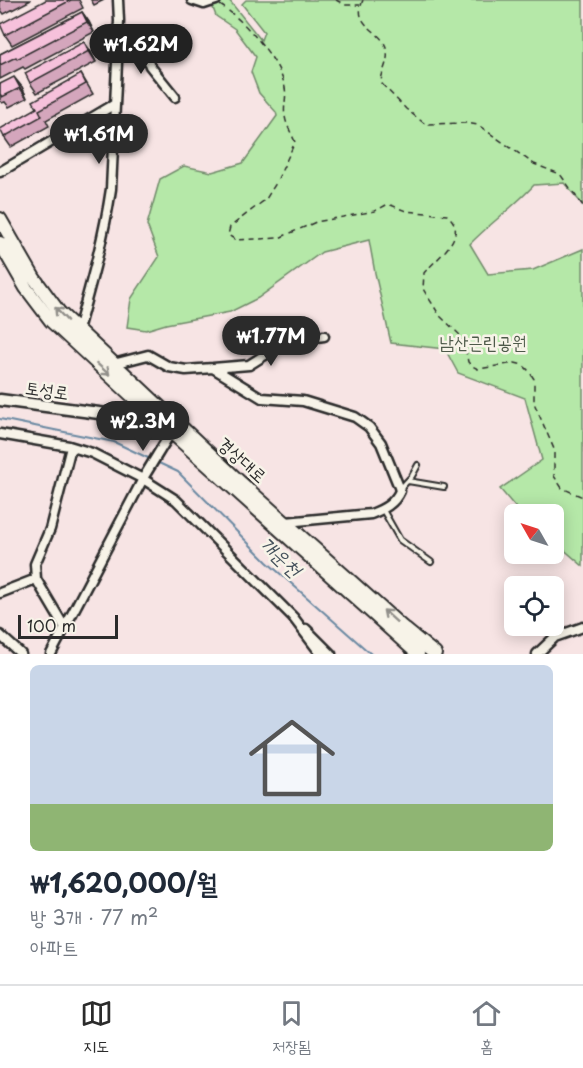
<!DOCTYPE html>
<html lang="ko">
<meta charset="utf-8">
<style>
:root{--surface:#fff;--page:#f6f6f7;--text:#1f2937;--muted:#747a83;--line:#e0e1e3;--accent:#2b2b2b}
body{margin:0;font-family:"Playpen Sans","Poor Story",sans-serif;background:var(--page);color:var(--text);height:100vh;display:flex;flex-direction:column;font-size:22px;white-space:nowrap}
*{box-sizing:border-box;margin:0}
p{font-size:20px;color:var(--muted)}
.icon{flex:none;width:33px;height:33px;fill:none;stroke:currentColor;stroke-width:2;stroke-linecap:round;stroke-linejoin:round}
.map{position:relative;height:654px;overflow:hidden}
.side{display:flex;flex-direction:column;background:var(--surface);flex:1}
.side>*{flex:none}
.needle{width:39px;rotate:309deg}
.fabs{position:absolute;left:504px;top:504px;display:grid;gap:12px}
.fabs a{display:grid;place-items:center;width:60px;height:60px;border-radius:9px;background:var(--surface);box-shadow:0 3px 15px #0003;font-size:30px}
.scale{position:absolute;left:18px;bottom:15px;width:100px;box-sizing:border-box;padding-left:6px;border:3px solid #2b2b2b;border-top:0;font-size:16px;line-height:21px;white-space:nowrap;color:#2b2b2b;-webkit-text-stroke:4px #f7f3e8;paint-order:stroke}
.price{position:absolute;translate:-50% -51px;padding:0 14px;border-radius:21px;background:var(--accent);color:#fff;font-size:20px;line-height:39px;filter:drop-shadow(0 2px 3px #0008)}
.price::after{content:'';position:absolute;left:50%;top:36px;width:18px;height:14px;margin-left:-9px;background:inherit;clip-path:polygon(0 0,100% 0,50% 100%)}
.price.active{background:#222;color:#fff}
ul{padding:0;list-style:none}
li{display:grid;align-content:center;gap:12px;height:318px;padding:0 30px}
li span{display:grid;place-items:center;height:186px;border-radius:9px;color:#555}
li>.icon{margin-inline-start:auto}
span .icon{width:108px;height:108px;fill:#fffc;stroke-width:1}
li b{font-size:26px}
.menu{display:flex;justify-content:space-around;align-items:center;height:84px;border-top:2px solid var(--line);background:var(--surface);font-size:16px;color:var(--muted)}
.menu a{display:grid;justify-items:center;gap:3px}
.menu .active{color:var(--accent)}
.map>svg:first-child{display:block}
.green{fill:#b5e8a8;stroke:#708a6a;stroke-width:1.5}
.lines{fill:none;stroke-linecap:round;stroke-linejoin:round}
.stream{stroke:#6a89a2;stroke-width:2}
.lane-casing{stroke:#2b2b2b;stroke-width:8}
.street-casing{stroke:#2b2b2b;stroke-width:13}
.secondary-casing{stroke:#2b2b2b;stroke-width:15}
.primary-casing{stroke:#2b2b2b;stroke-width:16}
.path{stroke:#2b2b2b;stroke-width:1.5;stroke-dasharray:6 4.5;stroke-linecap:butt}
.lane{stroke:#f7f3e8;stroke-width:4}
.street{stroke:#f7f3e8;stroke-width:8}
.secondary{stroke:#f7f3e8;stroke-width:10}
.primary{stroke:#f7f3e8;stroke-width:12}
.wall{fill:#d4a6bc;stroke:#2b2b2b;stroke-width:1.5}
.shaded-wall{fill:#ac8799;stroke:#2b2b2b;stroke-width:1.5}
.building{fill:#f6c1db;stroke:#2b2b2b;stroke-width:1.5}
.oneway{stroke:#918f8a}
.labels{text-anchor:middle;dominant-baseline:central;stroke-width:5;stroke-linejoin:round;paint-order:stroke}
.park-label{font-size:18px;fill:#4e5a4a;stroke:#f7f3e8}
.street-label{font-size:18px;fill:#2b2b2b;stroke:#f7f3e8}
.water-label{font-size:20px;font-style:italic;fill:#45525c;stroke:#f7f3e8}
</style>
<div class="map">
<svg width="583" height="654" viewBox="0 0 583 654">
<rect width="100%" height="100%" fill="#f7e4e4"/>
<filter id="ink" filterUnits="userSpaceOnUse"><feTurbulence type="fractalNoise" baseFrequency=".0167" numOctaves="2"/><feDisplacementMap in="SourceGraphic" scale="12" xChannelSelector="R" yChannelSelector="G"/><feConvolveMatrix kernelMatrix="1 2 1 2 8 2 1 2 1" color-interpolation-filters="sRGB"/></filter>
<g filter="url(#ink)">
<path class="green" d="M 210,0 L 229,0 L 261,40 L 264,32 L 242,4 L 246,0 L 583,0 L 583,205 L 564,183 L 534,185 C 514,207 490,223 470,244 L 488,274 L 533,270 L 583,249 L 583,566 L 554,541 L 554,514 L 521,514 L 500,489 L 542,460 L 525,398 L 458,373 L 445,349 L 391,343 L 375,273 L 369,240 L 322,252 L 258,298 L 230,312 L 166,324 L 146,330 L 127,327 L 131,299 L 159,257 L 147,225 L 160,179 L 184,166 L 212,172 L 243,163 L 277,116 L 276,112 L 259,93 L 251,72 L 256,57 L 235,29 L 216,16 Z"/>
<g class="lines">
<path class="stream" d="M 0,419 L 114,442 L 178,472 L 267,562 L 371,654"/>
<defs>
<path id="lane" d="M 107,36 L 117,37
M 408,481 L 444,487
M 400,489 L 412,476 L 418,465
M 383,510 L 400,540 L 431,562"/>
<path id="street" d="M 192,0 L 204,4 L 216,0
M 118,34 L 128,34 L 142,45 L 150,66 L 175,97
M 0,172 L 115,104
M 78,330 C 91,283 104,237 111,189 L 119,21 L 118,0
M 113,364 L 148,355 L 169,367 L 186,370 L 213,368 L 262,398 L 303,401 L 355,417 L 369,427 L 381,443 L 399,487 L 400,491 C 394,504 384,509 371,514 L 286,522
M 213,368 L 249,365 L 287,341 L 324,336
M 0,434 L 69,446 L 92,453 L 143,479 L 176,500 L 293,617 L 321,654
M 36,579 L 35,564 L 50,529 L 71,447
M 0,593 L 36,579 L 65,628
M 306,629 L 331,654
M 0,635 L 21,654
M 51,654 L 145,475 L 173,429
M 537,654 L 555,637 L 583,627"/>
<path id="secondary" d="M 0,400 L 160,421"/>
<path id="primary" d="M 0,219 L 34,278 L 59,312 L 241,483 L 402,627 L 435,654
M 0,243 L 26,288 L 51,321 L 171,432 L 418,654"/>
</defs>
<use href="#lane" class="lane-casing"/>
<use href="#street" class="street-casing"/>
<use href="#secondary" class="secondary-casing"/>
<use href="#primary" class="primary-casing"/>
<path class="path" d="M 336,0 L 345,5 L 360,5
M 363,0 C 351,28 383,28 387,51 C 389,62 381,72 381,83 L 406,109 L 425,124 L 467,123 L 478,125 L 534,164 L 560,174 L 583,206
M 220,5 C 243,19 281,61 285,88 C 287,98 283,107 285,116 C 286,125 292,134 295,142 L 276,183 L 266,199 L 230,227 L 228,235 L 236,240 L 279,238 L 316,222 L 375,211 L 388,204 L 406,211 L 447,215 C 471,234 437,258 424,273 L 423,289 L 440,316 L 461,336 L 464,341 L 468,362 L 472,366 L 478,369 L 515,363 L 523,365 L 529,371 L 534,379 L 534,403 L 554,449 L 554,476 L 562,488 L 583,497"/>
<use href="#lane" class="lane"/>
<use href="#street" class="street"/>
<use href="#secondary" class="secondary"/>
<use href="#primary" class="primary"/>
</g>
<path class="wall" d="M 0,0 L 31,0 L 4,14 L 0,9 Z
M 46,0 L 79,0 L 83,8 L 12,45 L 5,35 Z
M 91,0 L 104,0 L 94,5 Z
M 82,12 L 89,22 L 94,32 L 25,69 L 23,67 L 0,79 L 0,54 Z
M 84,42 L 91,52 L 96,62 L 37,93 L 30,83 Z
M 81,74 L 93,94 L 46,120 L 49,126 L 11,147 L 4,137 L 37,108 Z
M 0,84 L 22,87 L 27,98 L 9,107 L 5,102 L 2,103 L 0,101 Z"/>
<path class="shaded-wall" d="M 82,12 L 89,22 L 94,32 L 87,22 Z
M 84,42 L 91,52 L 96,62 L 89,51 Z
M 14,77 L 22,87 L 27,98 L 20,88 Z"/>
<path class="building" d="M 46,0 L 71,0 L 5,35 L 0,24 Z
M 82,12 L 87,22 L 17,59 L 16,57 L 0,65 L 0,54 Z
M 84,42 L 89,51 L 30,83 L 25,73 Z
M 81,74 L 86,84 L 39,110 L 42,116 L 4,137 L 0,129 L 37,108 L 33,101 Z
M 14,77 L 20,88 L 2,97 L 0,94 L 0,84 Z"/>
<defs><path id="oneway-shaft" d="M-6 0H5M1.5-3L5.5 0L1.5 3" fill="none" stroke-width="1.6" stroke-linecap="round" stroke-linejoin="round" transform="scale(1.5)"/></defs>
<g class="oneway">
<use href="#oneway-shaft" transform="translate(61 314) rotate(-133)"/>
<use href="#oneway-shaft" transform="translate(103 369) rotate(42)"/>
<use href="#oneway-shaft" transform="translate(390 616) rotate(-138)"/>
</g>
</g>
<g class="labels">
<g class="park-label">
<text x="483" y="341">남산근린공원</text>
</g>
<g class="street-label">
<text transform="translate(47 389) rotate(8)">토성로</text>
<text transform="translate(243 459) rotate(42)">경상대로</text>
</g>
<g class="water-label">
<text transform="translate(281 556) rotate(43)">개운천</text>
</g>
</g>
</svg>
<div class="fabs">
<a><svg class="needle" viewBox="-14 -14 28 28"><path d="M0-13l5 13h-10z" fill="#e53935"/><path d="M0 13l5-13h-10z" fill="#747a83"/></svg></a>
<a><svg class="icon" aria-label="locate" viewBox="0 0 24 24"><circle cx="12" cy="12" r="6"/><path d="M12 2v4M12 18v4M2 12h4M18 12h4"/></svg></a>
</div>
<div class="scale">100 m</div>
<b class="price active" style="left:141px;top:75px">₩1.62M</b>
<b class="price" style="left:99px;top:165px">₩1.61M</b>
<b class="price" style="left:271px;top:367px">₩1.77M</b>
<b class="price" style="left:143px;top:452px">₩2.3M</b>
</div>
<section class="side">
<ul>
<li><span style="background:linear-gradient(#c9d6e8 75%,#8fb573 0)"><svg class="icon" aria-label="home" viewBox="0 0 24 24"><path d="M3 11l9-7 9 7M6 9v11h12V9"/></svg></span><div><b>₩1,620,000/월</b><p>방 3개 · 77 m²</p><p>아파트</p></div></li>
</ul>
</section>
<nav class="menu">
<a class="active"><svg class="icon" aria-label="map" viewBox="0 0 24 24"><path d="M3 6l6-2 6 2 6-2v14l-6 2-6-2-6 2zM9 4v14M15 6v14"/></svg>지도</a>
<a><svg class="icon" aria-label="saved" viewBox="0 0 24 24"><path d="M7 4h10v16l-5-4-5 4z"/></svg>저장됨</a>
<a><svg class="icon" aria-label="home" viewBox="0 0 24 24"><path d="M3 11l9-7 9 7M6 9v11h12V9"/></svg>홈</a>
</nav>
